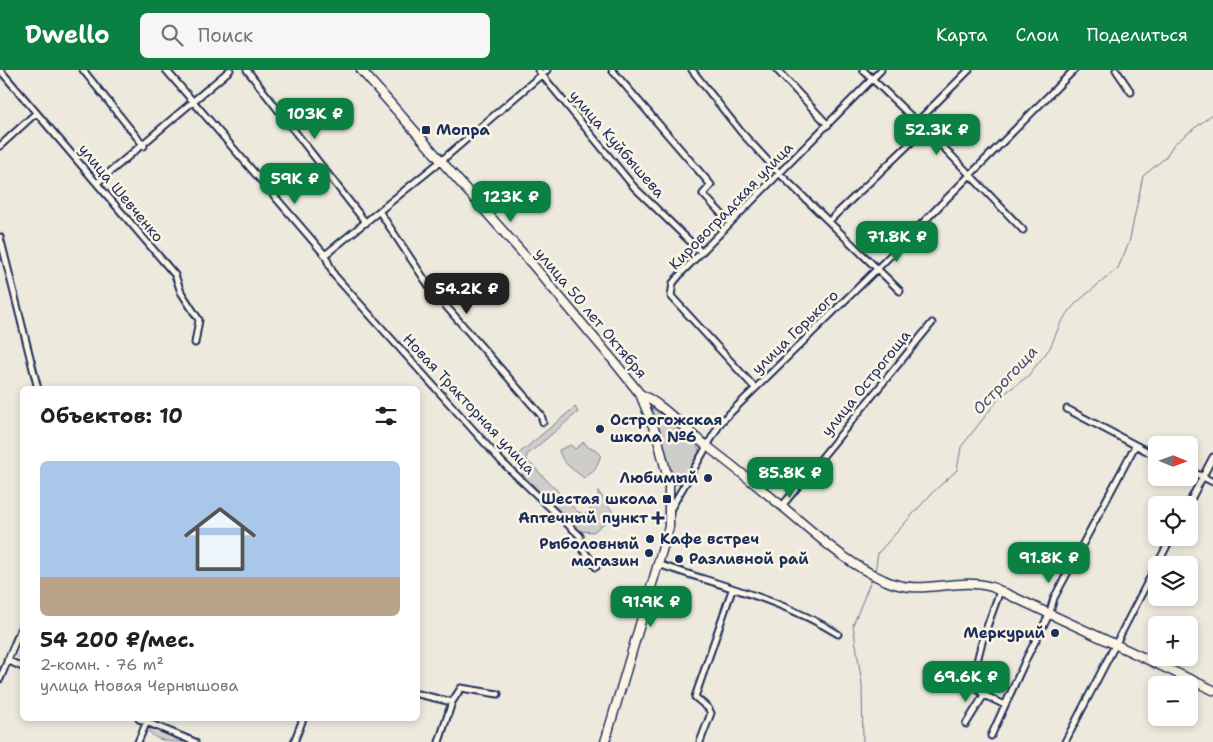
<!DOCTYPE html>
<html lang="ru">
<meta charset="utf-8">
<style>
:root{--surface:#fff;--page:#f6f6f6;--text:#202124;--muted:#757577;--accent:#0b8043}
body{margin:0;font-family:"Shantell Sans",sans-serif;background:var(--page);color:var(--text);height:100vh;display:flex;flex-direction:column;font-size:19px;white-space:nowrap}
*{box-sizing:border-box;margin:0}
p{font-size:16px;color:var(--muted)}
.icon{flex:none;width:28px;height:28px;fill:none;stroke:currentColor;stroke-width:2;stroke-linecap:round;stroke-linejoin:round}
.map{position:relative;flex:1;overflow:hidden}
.panel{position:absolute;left:20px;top:316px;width:400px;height:335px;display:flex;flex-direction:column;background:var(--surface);border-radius:8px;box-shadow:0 2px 8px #0003}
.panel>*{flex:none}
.needle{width:32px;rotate:91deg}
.fabs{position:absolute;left:1148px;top:366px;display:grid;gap:10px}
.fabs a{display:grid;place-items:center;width:50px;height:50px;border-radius:8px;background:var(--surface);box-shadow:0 2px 8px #0003;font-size:25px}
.price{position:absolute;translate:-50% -42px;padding:0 11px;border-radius:10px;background:var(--accent);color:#fff;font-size:16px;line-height:32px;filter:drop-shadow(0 1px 2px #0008)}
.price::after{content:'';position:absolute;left:50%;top:30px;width:15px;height:11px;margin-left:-8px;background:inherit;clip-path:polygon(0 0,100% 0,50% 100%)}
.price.on{background:#222;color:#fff}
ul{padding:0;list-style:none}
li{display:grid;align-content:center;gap:10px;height:265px;padding:0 20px}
li span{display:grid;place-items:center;height:155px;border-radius:8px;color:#555}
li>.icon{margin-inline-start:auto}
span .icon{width:90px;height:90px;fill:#fffc;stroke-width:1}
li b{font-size:21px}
h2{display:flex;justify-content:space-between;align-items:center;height:60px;padding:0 20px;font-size:21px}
header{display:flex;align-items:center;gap:30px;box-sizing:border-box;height:70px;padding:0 25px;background:var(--accent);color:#fff}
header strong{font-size:24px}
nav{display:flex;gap:28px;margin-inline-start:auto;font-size:18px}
.search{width:350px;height:45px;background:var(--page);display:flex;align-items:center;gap:12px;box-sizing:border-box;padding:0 18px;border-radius:8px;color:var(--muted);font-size:19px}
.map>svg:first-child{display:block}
.green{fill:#cfcdca;stroke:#757e94}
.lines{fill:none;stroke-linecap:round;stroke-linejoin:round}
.stream{stroke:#6c778f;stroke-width:1}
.street-casing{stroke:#1b2f5e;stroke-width:9}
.secondary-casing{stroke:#1b2f5e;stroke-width:11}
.street{stroke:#fcf5e5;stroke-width:5}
.secondary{stroke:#fcf5e5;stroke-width:8}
.poi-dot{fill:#1b2f5e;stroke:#fcf5e5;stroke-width:2}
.labels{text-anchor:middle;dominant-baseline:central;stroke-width:5;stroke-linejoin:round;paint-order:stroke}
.poi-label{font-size:15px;font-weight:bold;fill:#1b2f5e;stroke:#fcf5e5;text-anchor:end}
.street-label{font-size:15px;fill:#1b2f5e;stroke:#fcf5e5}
.water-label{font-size:16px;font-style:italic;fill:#445376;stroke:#fcf5e5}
</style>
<header>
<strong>Dwello</strong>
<div class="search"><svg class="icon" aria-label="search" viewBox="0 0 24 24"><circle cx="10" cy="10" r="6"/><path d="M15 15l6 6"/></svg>Поиск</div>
<nav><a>Карта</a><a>Слои</a><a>Поделиться</a></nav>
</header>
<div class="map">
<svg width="1213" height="672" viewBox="0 0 1213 672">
<rect width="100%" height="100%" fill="#eee9dd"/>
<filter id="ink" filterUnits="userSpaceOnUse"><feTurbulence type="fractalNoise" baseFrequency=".02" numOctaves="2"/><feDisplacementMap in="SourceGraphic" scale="10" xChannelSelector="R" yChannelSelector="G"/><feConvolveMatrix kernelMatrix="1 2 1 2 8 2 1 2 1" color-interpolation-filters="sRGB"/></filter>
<g filter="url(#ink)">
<path class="green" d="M 649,335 L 698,376 L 699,382 L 680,415 L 674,414 L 658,356 Z
M 575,337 L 578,342 L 527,385 L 526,389 L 578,442 L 585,444 L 598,432 L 598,421 L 615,445 L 593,462 L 580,461 L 522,404 L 527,397 L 517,385 Z
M 584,372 L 589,378 L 595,379 L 601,385 L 595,400 L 584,408 C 574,400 561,393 559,380 L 571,375 L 575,379 Z
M 151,658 L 184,672 C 172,672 156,672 149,661 Z"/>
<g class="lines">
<path class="stream" d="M 875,502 L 878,483 L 931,424 L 957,400 L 961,377 L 1000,327 L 1028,306 L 1050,278 L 1061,252 L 1076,233 L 1118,198 L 1129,173 L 1143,106 L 1165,88 L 1174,74 L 1213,44
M 863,672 L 862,614 L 853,555 L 872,508"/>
<defs>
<path id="street" d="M 0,0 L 175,205 L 181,222 L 199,250 L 195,273
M 83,0 L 144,76
M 166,0 L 325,185 L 441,91 L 547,0
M 247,0 L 366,153
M 538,0 L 634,117 L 701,182
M 612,0 L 711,115 L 703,124 L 730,153
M 692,0 L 741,62 L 780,104 L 900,221
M 777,0 L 828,55
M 863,0 L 948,82 L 1023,160
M 1116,0 L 1131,22
M 916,53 L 969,0
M 0,76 L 36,43
M 97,113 L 230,0
M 379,141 L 431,219 L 541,345 L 543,352
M 829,151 L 924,60
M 0,167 L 38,319
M 325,185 L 334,205 L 502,392 L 580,466 L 581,477 L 596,497
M 755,318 L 671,226 L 673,213 L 683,201 L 881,0
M 1067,339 L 1156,386
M 1189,400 L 1213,412
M 1188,435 L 1213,387
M 782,436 L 932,253
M 670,440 L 721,352 L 878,198 L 1074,0
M 658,494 C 718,515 784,530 838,564
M 1157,495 L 1171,468
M 1000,521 C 989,552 976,581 974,615 L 984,625 L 1005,635
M 7,590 L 22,597
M 0,609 L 22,556
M 418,624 L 452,632 L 439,672
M 452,632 L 461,618 L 498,624
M 139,649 L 195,672
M 966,654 L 984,625
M 991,666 L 1027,587 L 1049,545 L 1054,528 L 1135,376
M 138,672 L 148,649
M 294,672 L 303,649
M 700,672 L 711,643 L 708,638 L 695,627 L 732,520
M 1065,672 L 1156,496"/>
<path id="secondary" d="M 361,0 L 532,194 L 612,289 L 640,324 L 657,366 L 669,413 L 669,457 L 605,672
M 640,324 C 660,333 678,352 694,366 C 724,389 754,413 783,437 C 816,464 845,493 884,510 C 922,528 955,506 992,517 L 1213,620"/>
</defs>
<use href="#street" class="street-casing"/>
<use href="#secondary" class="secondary-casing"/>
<use href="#street" class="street"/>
<use href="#secondary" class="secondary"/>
</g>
</g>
<g class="poi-dot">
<rect x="421" y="55" width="10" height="10" rx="2.5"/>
<circle cx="600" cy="359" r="5"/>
<circle cx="708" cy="408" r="5"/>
<rect x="662" y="424" width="10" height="10" rx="2.5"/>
<path d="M655.5 440.5h5v5h5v5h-5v5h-5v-5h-5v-5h5z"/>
<circle cx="650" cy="469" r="5"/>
<circle cx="649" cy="483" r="5"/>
<circle cx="679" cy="489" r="5"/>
<circle cx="1055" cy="563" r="5"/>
</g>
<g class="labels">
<g class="poi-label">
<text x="436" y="60" text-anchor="start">Мопра</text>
<text x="610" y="350" text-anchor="start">Острогожская<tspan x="610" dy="17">школа №6</tspan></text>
<text x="698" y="408">Любимый</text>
<text x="657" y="429">Шестая школа</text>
<text x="648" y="448">Аптечный пункт</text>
<text x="660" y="469" text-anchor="start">Кафе встреч</text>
<text x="639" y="474">Рыболовный<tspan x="639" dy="17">магазин</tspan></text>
<text x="689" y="489" text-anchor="start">Разливной рай</text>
<text x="1045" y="563">Меркурий</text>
</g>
<g class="street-label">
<text transform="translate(617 74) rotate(49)">улица Куйбышева</text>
<text transform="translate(121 123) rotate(50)">улица Шевченко</text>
<text transform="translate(731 136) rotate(-46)">Кировоградская улица</text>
<text transform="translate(591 243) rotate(50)">улица 50 лет Октября</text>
<text transform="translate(795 262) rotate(-44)">улица Горького</text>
<text transform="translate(866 313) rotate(-51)">улица Острогоща</text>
<text transform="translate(469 334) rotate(47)">Новая Тракторная улица</text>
</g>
<g class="water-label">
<text transform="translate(1005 310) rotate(-47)">Острогоща</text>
</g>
</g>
</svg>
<div class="fabs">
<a><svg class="needle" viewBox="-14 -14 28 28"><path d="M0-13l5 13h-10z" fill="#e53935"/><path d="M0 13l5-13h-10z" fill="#757577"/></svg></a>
<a><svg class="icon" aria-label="locate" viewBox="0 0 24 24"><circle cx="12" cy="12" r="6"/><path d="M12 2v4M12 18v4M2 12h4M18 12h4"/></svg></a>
<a><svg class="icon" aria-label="layers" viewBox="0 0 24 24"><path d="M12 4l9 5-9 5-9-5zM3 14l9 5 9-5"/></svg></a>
<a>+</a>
<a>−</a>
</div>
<b class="price" style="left:315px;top:70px">103K ₽</b>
<b class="price" style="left:937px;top:86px">52.3K ₽</b>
<b class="price" style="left:295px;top:135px">59K ₽</b>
<b class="price" style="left:511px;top:153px">123K ₽</b>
<b class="price" style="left:897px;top:193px">71.8K ₽</b>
<b class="price on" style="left:467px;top:245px">54.2K ₽</b>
<b class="price" style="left:790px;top:429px">85.8K ₽</b>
<b class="price" style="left:1049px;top:514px">91.8K ₽</b>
<b class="price" style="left:651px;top:558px">91.9K ₽</b>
<b class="price" style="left:966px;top:633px">69.6K ₽</b>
<section class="panel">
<h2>Объектов: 10<svg class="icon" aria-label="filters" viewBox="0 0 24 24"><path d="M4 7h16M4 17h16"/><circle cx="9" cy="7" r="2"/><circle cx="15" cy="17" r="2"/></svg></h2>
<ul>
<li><span style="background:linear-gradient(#a9c7e8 75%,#b9a48a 0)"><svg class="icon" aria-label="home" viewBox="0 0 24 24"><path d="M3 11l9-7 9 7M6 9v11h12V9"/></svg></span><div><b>54 200 ₽/мес.</b><p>2-комн. · 76 m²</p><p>улица Новая Чернышова</p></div></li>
</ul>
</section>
</div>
